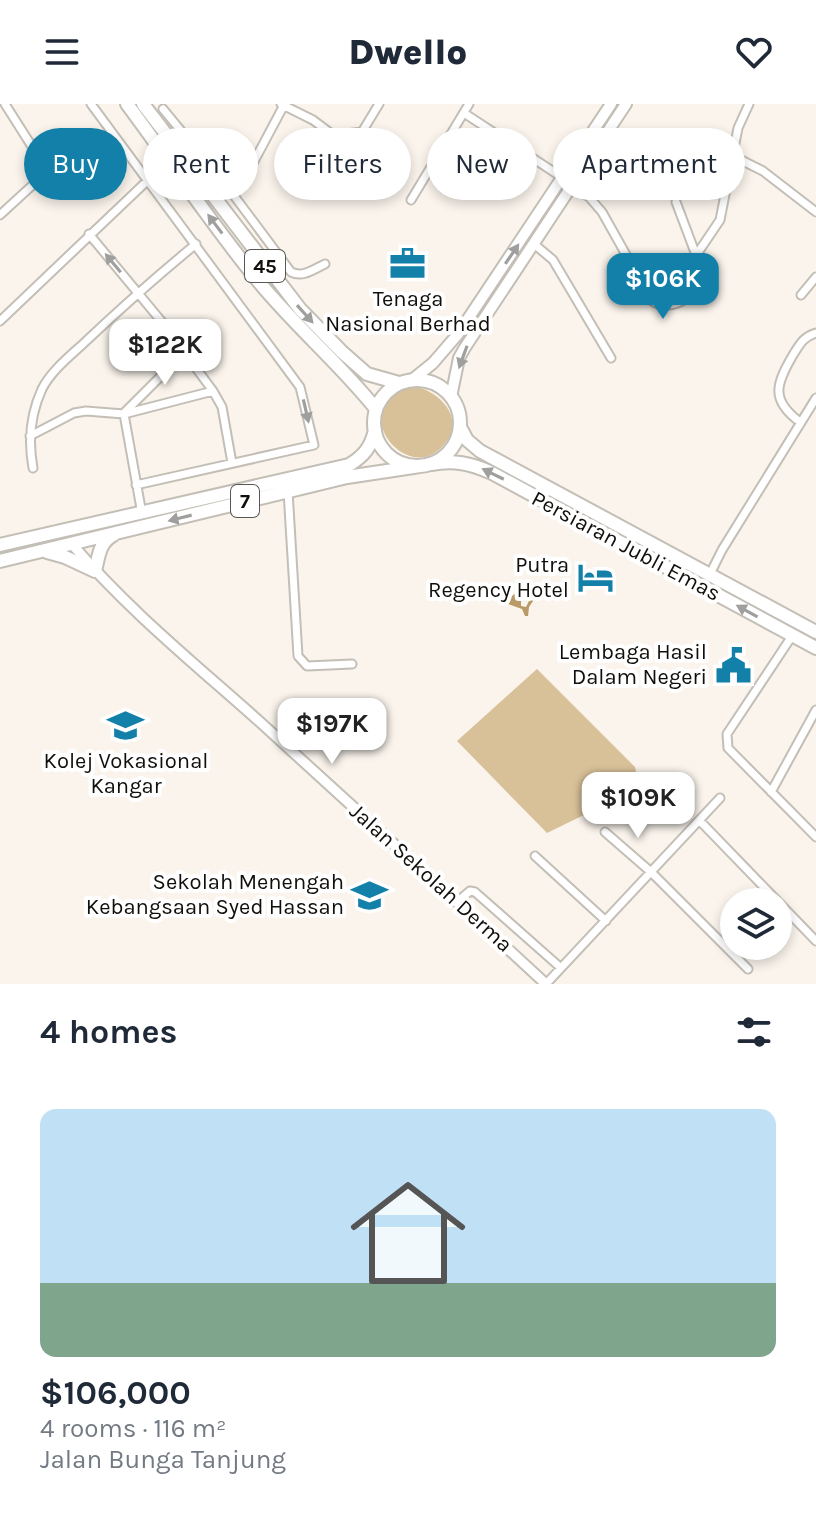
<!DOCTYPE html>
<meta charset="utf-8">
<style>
:root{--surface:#fff;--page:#f6f6f7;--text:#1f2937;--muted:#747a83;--line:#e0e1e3;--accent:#1380a9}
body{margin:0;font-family:Karla,sans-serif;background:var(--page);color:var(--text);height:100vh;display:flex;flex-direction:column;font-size:30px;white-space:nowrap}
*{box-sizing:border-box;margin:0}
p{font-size:26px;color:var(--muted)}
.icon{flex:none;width:44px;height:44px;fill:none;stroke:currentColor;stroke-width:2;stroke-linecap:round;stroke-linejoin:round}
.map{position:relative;height:880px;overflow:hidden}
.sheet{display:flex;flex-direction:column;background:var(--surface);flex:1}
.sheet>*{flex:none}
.guide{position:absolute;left:24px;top:24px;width:768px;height:72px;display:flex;gap:16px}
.tools{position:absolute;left:720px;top:784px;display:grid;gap:16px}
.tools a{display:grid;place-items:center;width:72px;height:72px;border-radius:50%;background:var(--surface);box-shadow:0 4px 12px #0003;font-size:40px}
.price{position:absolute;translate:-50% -68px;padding:0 18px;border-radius:16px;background:#fff;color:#222;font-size:26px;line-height:52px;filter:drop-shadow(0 2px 4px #0008)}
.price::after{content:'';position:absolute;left:50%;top:48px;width:24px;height:18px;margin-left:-12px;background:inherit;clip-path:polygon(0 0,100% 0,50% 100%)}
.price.on{background:var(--accent);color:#fff}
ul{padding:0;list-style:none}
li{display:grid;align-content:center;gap:16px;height:424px;padding:0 40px}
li+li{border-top:2px solid var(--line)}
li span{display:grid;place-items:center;height:248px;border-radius:16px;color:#555}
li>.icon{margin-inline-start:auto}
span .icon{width:144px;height:144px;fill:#fffc;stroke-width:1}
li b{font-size:34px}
h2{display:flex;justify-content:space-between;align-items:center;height:96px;padding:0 40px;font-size:34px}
.tag{padding:0 28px;border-radius:36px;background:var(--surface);box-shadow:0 4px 12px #0003;font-size:28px;line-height:72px}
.tag.on{background:var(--accent);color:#fff}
header{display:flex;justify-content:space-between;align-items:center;height:104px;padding:0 40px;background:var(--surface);font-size:36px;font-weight:800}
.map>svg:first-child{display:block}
.green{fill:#d8c099}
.water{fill:#b99a66}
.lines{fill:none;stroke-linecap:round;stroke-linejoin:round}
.minor-casing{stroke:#c3beb6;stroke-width:11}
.tertiary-casing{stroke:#c3beb6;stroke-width:13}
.secondary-casing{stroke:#c3beb6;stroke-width:14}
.primary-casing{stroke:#c3beb6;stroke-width:16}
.trunk-casing{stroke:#c3beb6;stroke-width:16}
.minor{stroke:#fff;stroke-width:7}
.tertiary{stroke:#fff;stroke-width:9}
.secondary{stroke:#fff;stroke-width:10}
.primary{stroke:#fff;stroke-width:12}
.trunk{stroke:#fff;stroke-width:12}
.oneway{fill:#9f9f9e}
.labels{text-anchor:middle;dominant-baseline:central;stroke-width:8;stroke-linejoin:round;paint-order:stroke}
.shield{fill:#fff;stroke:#585755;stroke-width:2}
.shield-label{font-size:20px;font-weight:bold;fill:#100f0c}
.poi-label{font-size:22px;fill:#100f0c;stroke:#fff;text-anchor:end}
.street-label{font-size:22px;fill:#100f0c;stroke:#fff}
</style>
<header><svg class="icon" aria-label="menu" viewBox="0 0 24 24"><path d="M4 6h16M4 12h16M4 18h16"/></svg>Dwello<svg class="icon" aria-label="heart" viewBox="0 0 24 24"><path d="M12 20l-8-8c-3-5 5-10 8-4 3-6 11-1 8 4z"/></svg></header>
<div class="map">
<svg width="816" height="880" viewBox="0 0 816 880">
<rect width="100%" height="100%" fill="#faf4ec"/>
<path class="green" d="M 412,282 C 441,286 468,317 442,343 C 403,383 343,297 412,282 Z
M 537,565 L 635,663 L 638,676 L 629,689 L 547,729 L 457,637 Z"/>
<path class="water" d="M 521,485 L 527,490 L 521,496 L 521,502 L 526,503 L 530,495 L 533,497 L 529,503 L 528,512 L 525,512 L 522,505 L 508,500 L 508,495 Z"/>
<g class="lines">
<defs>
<path id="minor" d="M 91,0 L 300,283 L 314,341 L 136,381
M 281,0 L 313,16 L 329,28 L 332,49 L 315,75
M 163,5 L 229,85 L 291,168 C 303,174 314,165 325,160
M 464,9 L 563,74
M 330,32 L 362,28 L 379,0
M 733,52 L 763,67 L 816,108
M 251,63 L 284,1
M 571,83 L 589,93 L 602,108 L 652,197 C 671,210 704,190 702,167 L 676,98
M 411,96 L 469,0
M 0,111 L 37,77 L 45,63 L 5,0
M 89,130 L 162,218 L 213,287 L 222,303 L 232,359
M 534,140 L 553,156 L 611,254
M 695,153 L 720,116 L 738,24 L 749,0
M 801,191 L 816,173
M 0,217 L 147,77 L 159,66 L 173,65
M 125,308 L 185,248
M 124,310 L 142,410
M 800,318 C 770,296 776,280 793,251 C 800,240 803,233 816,229
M 30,332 L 74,309 L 86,307 L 124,310 L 213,287
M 33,364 C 28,337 30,311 42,285 C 51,267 69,253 84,239 C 120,205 157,172 196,140
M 288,387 L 298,552 L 307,562 L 352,560
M 710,470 L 722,446 L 816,294
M 792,532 L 727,630 L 728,644 L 816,733
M 771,688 L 816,606
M 700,717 L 816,837
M 605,728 L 651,768 L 748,865
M 535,752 L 606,817
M 457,798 L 470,787 L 475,788 L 561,864
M 546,880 L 720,694"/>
<path id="tertiary" d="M 71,439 C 127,505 195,560 260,618 C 356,705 451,792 546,880"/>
<path id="secondary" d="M 412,276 L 433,259 L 458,230 L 611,0
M 451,293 L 459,254 L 464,245 L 626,0"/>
<path id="primary" d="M 460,323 L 467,336 L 480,347 L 816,528
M 431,360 C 454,356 470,359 492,369 L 816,544"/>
<path id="trunk" d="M 127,0 C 171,59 212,121 259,178 C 296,223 340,260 376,305
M 143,0 L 300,205 L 342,248 L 367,270 L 399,279
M374 319a43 43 0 1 1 86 0a43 43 0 1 1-86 0Z
M 0,441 L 349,361 C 364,352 371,343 375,326
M 47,448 L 65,453 L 95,467 C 99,451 99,438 115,430
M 0,457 L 347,373 L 420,362"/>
</defs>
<use href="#minor" class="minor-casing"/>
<use href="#tertiary" class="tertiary-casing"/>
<use href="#secondary" class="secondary-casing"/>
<use href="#primary" class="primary-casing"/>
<use href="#trunk" class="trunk-casing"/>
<use href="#minor" class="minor"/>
<use href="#tertiary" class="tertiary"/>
<use href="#secondary" class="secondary"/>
<use href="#primary" class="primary"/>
<use href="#trunk" class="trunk"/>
</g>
<defs><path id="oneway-solid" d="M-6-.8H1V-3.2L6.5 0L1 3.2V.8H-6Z" transform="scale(2)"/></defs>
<g class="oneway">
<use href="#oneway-solid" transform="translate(215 120) rotate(-127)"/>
<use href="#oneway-solid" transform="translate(512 150) rotate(-56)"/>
<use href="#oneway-solid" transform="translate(113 159) rotate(-130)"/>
<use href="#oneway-solid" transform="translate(305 210) rotate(48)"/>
<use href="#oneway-solid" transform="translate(463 253) rotate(110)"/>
<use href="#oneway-solid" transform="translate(306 307) rotate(77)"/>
<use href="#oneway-solid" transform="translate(493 370) rotate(-154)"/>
<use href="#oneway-solid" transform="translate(180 414) rotate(166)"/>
<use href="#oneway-solid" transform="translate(747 507) rotate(-151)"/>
</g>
<defs>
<symbol id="office-bare" viewBox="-9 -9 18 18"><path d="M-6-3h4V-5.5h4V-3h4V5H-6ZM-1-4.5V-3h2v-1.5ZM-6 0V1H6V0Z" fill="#1380a9" stroke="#fff" stroke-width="2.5" paint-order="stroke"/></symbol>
<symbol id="hotel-bare" viewBox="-9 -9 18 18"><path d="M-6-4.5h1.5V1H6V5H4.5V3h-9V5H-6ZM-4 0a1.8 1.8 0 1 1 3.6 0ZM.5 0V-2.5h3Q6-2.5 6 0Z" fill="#1380a9" stroke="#fff" stroke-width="2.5" paint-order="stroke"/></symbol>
<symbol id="civic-bare" viewBox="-9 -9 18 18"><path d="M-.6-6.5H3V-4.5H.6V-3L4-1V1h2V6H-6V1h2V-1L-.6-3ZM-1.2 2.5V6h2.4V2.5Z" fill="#1380a9" stroke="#fff" stroke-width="2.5" paint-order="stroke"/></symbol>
<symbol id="school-bare" viewBox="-9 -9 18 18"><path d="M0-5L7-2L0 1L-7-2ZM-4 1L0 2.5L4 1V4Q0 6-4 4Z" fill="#1380a9" stroke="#fff" stroke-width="2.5" paint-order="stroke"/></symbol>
</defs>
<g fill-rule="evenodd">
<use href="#office-bare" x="382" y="134" width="51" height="51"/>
<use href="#hotel-bare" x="570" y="448" width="51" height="51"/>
<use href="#civic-bare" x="708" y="536" width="51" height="51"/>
<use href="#school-bare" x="100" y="596" width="51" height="51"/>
<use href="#school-bare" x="344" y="766" width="51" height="51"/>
</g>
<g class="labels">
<g class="shield">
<rect x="245" y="146" width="40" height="32" rx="6"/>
<rect x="231" y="381" width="28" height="32" rx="6"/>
</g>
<g class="shield-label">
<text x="265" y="162">45</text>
<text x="245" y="397">7</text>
</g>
<g class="poi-label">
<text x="408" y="195" text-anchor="middle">Tenaga<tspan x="408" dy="25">Nasional Berhad</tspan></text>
<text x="569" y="461">Putra<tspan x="569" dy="25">Regency Hotel</tspan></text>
<text x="707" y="548">Lembaga Hasil<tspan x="707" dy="25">Dalam Negeri</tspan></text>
<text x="126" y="657" text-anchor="middle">Kolej Vokasional<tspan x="126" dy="25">Kangar</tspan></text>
<text x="344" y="778">Sekolah Menengah<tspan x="344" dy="25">Kebangsaan Syed Hassan</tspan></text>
</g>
<g class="street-label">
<text transform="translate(626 442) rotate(28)">Persiaran Jubli Emas</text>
<text transform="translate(431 774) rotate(42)">Jalan Sekolah Derma</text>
</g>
</g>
</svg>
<div class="tools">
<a><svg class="icon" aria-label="layers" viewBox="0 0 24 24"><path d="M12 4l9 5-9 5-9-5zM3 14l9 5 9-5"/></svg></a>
</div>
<b class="price on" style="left:663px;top:217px">$106K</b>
<b class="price" style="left:165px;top:283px">$122K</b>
<b class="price" style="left:332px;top:662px">$197K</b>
<b class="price" style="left:638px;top:736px">$109K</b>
<div class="guide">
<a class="tag on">Buy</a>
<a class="tag">Rent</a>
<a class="tag">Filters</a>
<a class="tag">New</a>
<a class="tag">Apartment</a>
</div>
</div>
<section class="sheet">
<h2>4 homes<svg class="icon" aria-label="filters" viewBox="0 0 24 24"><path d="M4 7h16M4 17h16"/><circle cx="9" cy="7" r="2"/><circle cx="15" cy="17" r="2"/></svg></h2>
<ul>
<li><span style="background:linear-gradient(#bfe0f5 70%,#7fa58c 0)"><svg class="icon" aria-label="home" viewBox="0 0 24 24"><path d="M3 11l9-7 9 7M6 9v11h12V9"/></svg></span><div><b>$106,000</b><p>4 rooms · 116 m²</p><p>Jalan Bunga Tanjung</p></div></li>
</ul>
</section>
